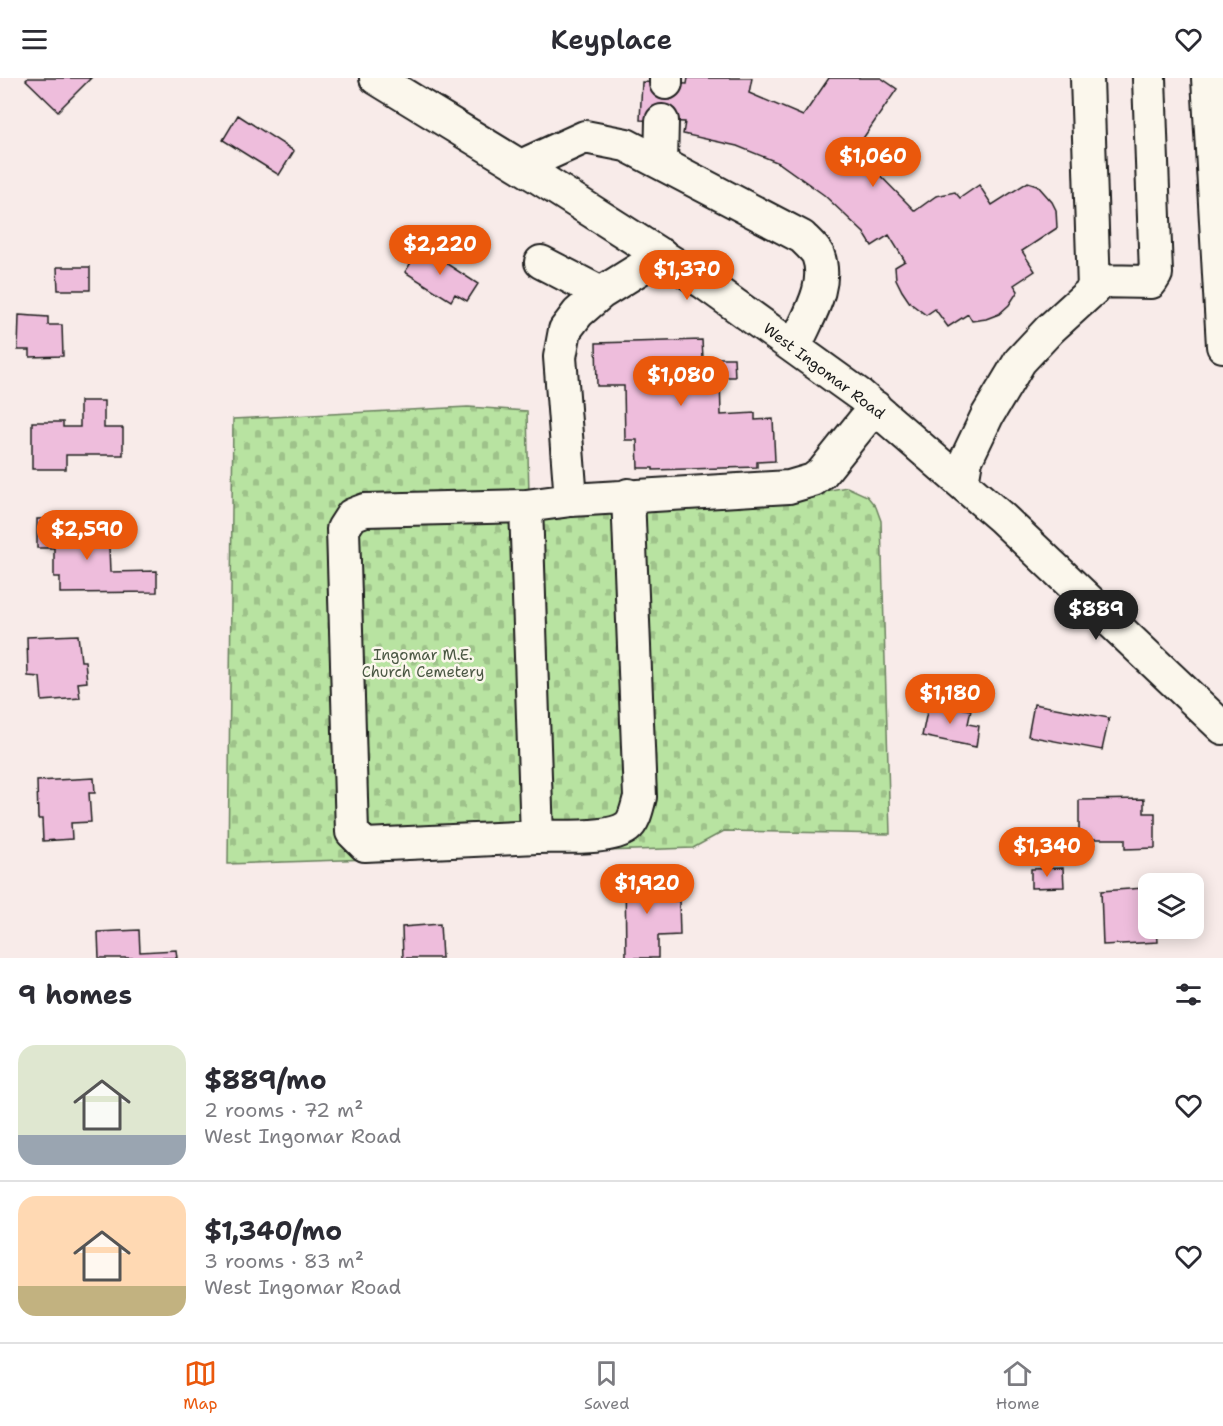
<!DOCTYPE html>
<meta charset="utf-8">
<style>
:root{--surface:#fff;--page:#f7f7f7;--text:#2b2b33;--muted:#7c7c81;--line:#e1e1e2;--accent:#ea580c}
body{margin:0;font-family:"Shantell Sans",sans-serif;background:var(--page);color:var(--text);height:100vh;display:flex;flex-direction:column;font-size:22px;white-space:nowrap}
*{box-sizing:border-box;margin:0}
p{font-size:20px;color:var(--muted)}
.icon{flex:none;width:33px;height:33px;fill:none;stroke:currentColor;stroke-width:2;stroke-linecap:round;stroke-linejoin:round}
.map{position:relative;height:880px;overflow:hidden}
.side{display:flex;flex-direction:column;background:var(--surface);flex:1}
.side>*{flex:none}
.buttons{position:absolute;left:1138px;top:795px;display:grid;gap:12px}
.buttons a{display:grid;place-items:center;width:66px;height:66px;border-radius:12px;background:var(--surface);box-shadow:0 3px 15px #0003;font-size:30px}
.price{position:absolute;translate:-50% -51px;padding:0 14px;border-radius:21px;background:var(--accent);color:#fff;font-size:20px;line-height:39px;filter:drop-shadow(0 2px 3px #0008)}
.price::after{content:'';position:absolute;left:50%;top:36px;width:18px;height:14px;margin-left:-9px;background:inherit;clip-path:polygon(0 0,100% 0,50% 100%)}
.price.active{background:#222;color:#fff}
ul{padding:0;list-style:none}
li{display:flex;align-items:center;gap:18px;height:150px;padding:0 18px}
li+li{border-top:2px solid var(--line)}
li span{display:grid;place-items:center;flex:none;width:168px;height:120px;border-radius:18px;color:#555}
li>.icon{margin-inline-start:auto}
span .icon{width:72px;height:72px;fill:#fffc;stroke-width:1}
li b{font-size:26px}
h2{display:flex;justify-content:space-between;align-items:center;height:72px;padding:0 18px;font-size:26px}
header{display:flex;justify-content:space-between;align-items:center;height:78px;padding:0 18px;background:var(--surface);font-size:27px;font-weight:600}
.menu{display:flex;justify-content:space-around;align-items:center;height:84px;border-top:2px solid var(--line);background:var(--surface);font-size:16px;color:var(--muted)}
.menu a{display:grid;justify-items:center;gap:3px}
.menu .active{color:var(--accent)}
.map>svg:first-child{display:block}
.cemetery{fill:url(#cemetery-stones);stroke:#6a805e;stroke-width:1.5}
.building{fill:#eebddc;stroke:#1c1c1c;stroke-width:1.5}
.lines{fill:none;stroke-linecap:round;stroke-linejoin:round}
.minor-casing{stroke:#1c1c1c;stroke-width:36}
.minor{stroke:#fbf7ec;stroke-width:32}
.labels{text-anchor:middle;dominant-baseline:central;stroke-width:5;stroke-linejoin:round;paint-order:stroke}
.street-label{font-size:15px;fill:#1c1c1c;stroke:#fbf7ec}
.park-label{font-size:15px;fill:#4b5844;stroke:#fbf7ec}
</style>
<header><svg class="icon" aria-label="menu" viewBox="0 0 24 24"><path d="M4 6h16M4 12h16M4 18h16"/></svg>Keyplace<svg class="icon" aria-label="heart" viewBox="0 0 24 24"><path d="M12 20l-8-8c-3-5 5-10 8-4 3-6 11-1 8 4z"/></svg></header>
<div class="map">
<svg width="1223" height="880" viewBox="0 0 1223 880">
<defs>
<pattern id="cemetery-stones" width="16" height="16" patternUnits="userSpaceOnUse" patternTransform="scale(1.5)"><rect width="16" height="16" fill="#b8e3a1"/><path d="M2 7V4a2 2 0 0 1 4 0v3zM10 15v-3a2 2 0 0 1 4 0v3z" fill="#9ec28a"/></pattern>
</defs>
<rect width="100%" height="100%" fill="#f8ebe9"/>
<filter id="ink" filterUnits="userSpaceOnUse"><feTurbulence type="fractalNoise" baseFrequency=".0167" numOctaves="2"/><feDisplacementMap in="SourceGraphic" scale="12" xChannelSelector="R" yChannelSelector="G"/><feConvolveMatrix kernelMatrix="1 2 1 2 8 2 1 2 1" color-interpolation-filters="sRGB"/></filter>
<g filter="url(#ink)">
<path class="cemetery" d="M 468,329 L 527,333 L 529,417 L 791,419 L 847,409 L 867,418 L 876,429 L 881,443 L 890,756 L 724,753 L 693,770 L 228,786 L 233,341 Z"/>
<path class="building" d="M 28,0 L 91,0 L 58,33 L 26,2 Z
M 688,0 L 752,0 L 749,15 L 803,38 L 829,0 L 881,0 L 897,11 L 855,72 L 915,133 L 936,118 L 955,114 L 960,120 L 979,107 L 992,127 L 1028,104 L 1037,107 L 1052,124 L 1056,132 L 1057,150 L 1022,173 L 1035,193 L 1014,207 L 1018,213 L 1009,227 L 999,236 L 986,241 L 972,243 L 968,236 L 948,249 L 935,231 L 926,237 L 910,225 L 902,213 L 896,201 L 895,189 L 905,183 L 889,157 L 872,168 L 864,155 L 824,117 L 779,85 L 737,68 L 683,56 L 685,44 L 640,42 L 642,4 L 687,6 Z
M 238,37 L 294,73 L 279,97 L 223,62 Z
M 421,169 L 478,206 L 467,223 L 455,216 L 451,223 L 405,194 Z
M 57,189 L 90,189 L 90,212 L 58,212 Z
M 19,237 L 48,239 L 48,247 L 62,247 L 63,278 L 30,279 L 30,272 L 18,272 Z
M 702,262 L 703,280 L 734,280 L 735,299 L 720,299 L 721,337 L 755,335 L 755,342 L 773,341 L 775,383 L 757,384 L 757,389 L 653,392 L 653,390 L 638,390 L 637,362 L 625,362 L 624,308 L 597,308 L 596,265 Z
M 80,323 L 104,323 L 104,350 L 123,350 L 123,377 L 66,377 L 66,391 L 32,391 L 32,344 L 63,344 L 63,349 L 80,349 Z
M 85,440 L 86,470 L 109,469 L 110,494 L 157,493 L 157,514 L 60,515 L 60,499 L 54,499 L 54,470 L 37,470 L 37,441 Z
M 78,557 L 81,583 L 85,583 L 87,604 L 78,605 L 80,620 L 42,623 L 40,599 L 28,598 L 27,559 Z
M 929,624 L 971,632 L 968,646 L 979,648 L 976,669 L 922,658 Z
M 1034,626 L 1109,640 L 1102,672 L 1028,658 Z
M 94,700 L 95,715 L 89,715 L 91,744 L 71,745 L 72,761 L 43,763 L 42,741 L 38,741 L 37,703 Z
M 1144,721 L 1144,735 L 1155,735 L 1155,770 L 1125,771 L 1125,761 L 1079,761 L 1079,722 Z
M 1063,790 L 1064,809 L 1031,810 L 1031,791 Z
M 625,791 L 657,791 L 657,823 L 679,823 L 680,857 L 658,858 L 658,880 L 626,880 Z
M 1144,810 L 1145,836 L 1149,836 L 1149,850 L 1157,850 L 1158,864 L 1103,867 L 1101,813 Z
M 440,846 L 442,880 L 403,880 L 402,849 Z
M 139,852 L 140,874 L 176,872 L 177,880 L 99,880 L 98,854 Z"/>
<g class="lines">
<defs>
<path id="minor" d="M 376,0 L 538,99 L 703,204 L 860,317 L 1002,440 L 1223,650
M 1208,0 L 1223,268
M 666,5 L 666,0
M 661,85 L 662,43
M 521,88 L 585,59 L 626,67 L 802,159 C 807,164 815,171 818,177 C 830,209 806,241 795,269
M 541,184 L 601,215 L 578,235 L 565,252 L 560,279 L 571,422 L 789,409 L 813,402 L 822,395 L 875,329
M 1094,203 L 1151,204 L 1156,196 L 1149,0
M 601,215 L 662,177
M 962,405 L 966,382 L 987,338 L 1020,283 L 1050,251 L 1094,211 L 1087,0
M 571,422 L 526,428 L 537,759 C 559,758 610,762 627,749 C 635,743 637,729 640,719 L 628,417
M 526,428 L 365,432 L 352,437 L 343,451 L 352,754 L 365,767 L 537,759"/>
</defs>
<use href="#minor" class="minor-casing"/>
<use href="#minor" class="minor"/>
</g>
</g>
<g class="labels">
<g class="street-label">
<text transform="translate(824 293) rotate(37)">West Ingomar Road</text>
</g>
<g class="park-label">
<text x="423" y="577">Ingomar M.E.<tspan x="423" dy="17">Church Cemetery</tspan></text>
</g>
</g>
</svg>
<div class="buttons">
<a><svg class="icon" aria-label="layers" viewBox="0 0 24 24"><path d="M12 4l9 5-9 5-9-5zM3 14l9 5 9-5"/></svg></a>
</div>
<b class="price" style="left:873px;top:110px">$1,060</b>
<b class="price" style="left:440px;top:198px">$2,220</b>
<b class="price" style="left:687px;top:223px">$1,370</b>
<b class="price" style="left:681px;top:329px">$1,080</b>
<b class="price" style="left:87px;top:483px">$2,590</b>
<b class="price active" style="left:1096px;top:563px">$889</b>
<b class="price" style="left:950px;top:647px">$1,180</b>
<b class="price" style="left:1047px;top:800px">$1,340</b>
<b class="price" style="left:647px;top:837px">$1,920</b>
</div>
<section class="side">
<h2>9 homes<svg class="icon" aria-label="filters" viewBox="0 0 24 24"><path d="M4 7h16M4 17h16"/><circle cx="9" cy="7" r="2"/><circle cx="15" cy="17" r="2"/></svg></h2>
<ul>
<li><span style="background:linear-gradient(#dfe7d0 75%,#9aa5b1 0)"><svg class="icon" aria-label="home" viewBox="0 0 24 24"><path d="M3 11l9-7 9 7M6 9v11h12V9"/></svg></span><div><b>$889/mo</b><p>2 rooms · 72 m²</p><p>West Ingomar Road</p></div><svg class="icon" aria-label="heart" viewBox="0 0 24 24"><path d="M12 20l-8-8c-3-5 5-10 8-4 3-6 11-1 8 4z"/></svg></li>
<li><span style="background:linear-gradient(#ffd9b3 75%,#c2b280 0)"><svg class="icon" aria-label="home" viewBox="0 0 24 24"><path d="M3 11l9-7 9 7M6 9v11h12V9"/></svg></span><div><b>$1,340/mo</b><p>3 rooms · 83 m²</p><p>West Ingomar Road</p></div><svg class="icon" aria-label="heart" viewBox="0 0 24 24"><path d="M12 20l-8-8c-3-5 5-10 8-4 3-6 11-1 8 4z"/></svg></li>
</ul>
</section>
<nav class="menu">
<a class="active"><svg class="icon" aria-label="map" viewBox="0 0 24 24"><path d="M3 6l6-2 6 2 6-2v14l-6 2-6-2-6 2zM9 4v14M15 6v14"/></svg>Map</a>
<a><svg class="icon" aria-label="saved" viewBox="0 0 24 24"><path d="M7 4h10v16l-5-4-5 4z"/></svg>Saved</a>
<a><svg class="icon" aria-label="home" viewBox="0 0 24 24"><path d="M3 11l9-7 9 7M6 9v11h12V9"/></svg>Home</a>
</nav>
